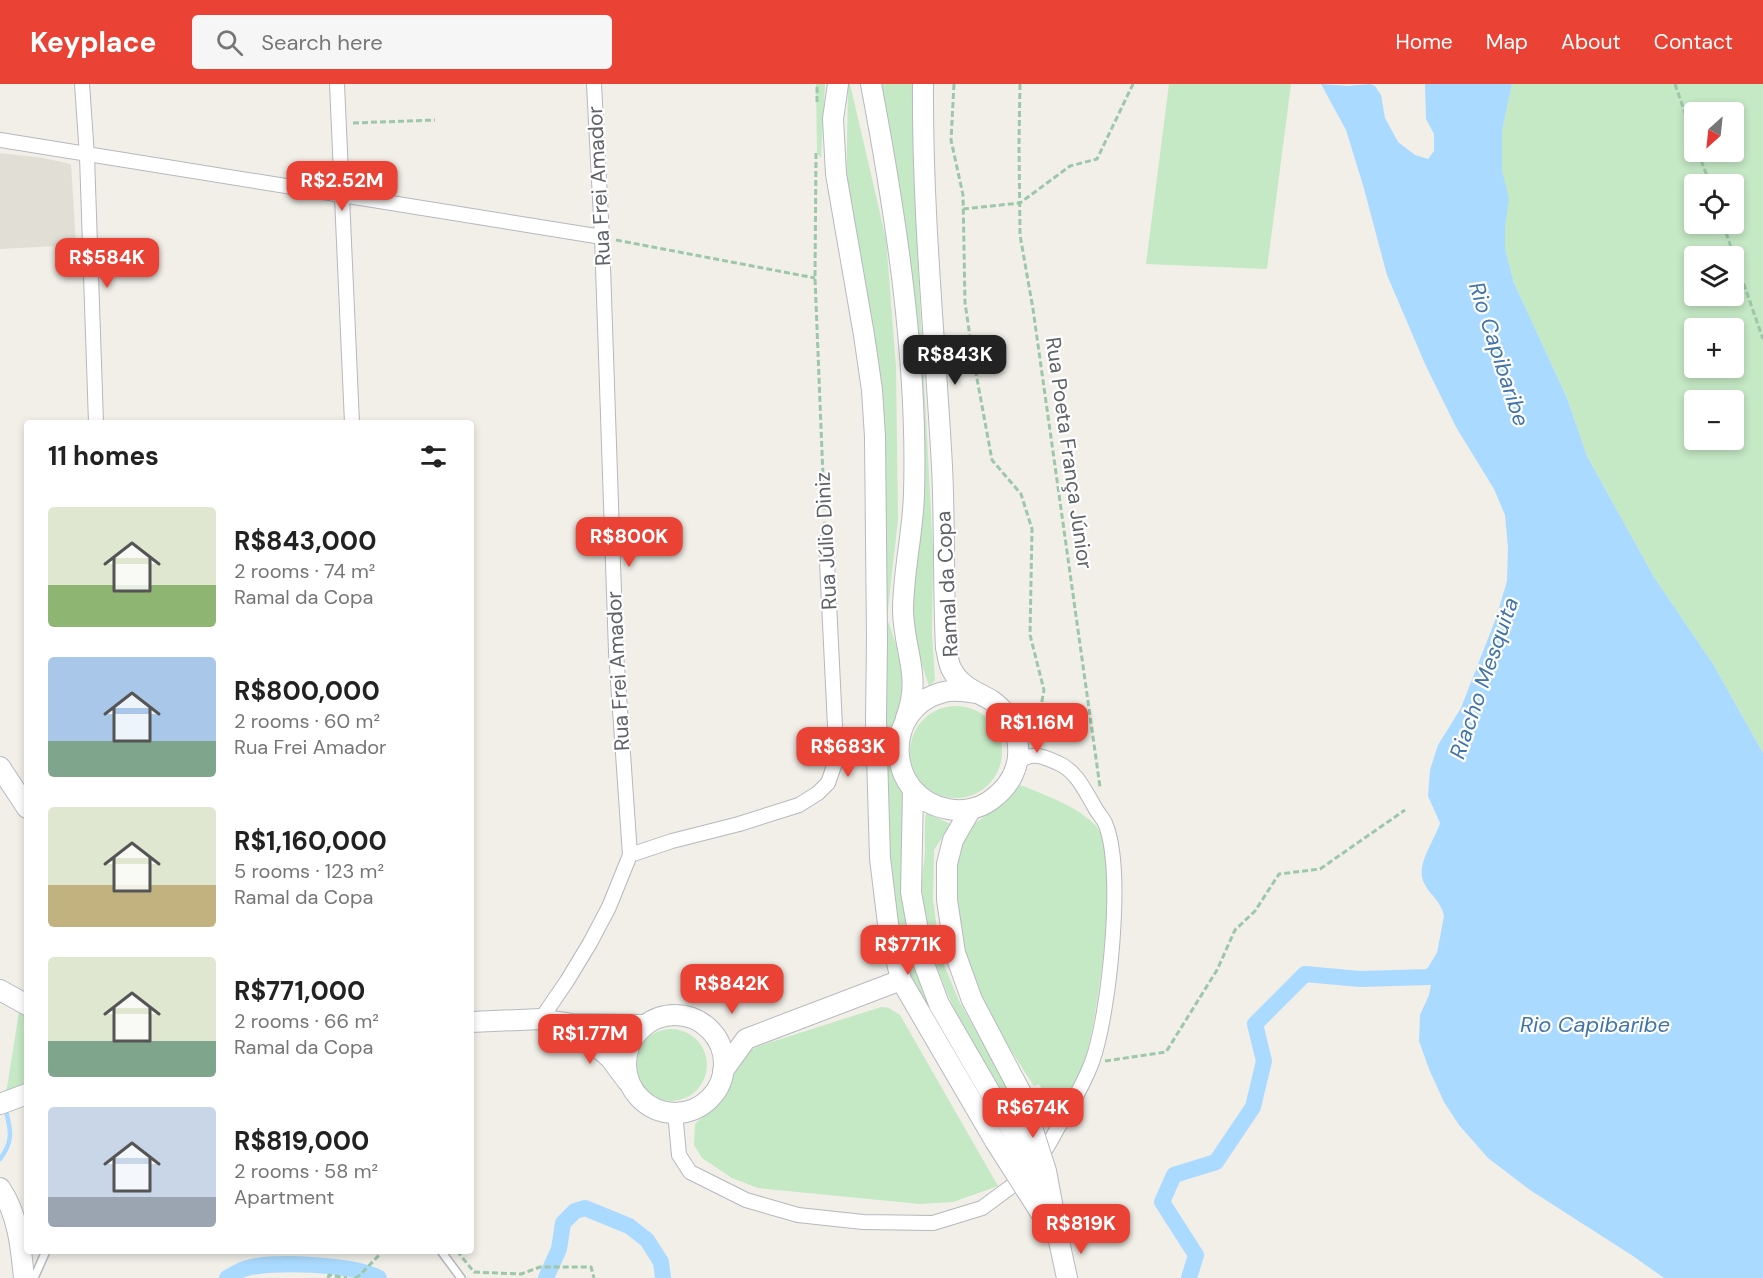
<!DOCTYPE html>
<meta charset="utf-8">
<style>
:root{--surface:#fff;--page:#f6f6f6;--text:#222;--muted:#767676;--accent:#ea4335}
body{margin:0;font-family:"DM Sans",sans-serif;background:var(--page);color:var(--text);height:100vh;display:flex;flex-direction:column;font-size:22px;white-space:nowrap}
*{box-sizing:border-box;margin:0}
p{font-size:20px;color:var(--muted)}
.icon{flex:none;width:33px;height:33px;fill:none;stroke:currentColor;stroke-width:2;stroke-linecap:round;stroke-linejoin:round}
.map{position:relative;flex:1;overflow:hidden}
.panel{position:absolute;left:24px;top:336px;width:450px;height:834px;display:flex;flex-direction:column;background:var(--surface);border-radius:6px;box-shadow:0 3px 9px #0003}
.panel>*{flex:none}
.needle{width:39px;rotate:207deg}
.tools{position:absolute;left:1684px;top:18px;display:grid;gap:12px}
.tools a{display:grid;place-items:center;width:60px;height:60px;border-radius:6px;background:var(--surface);box-shadow:0 3px 9px #0003;font-size:30px}
.price{position:absolute;translate:-50% -51px;padding:0 14px;border-radius:12px;background:var(--accent);color:#fff;font-size:20px;line-height:39px;filter:drop-shadow(0 2px 3px #0008)}
.price::after{content:'';position:absolute;left:50%;top:36px;width:18px;height:14px;margin-left:-9px;background:inherit;clip-path:polygon(0 0,100% 0,50% 100%)}
.price.active{background:#222;color:#fff}
ul{padding:0;list-style:none}
li{display:flex;align-items:center;gap:18px;height:150px;padding:0 24px}
li span{display:grid;place-items:center;flex:none;width:168px;height:120px;border-radius:6px;color:#555}
li>.icon{margin-inline-start:auto}
span .icon{width:72px;height:72px;fill:#fffc;stroke-width:1}
li b{font-size:26px}
h2{display:flex;justify-content:space-between;align-items:center;height:72px;padding:0 24px;font-size:26px}
header{display:flex;align-items:center;gap:36px;box-sizing:border-box;height:84px;padding:0 30px;background:var(--accent);color:#fff}
header strong{font-size:28px}
nav{display:flex;gap:33px;margin-inline-start:auto;font-size:21px}
.search{width:420px;height:54px;background:var(--page);display:flex;align-items:center;gap:15px;box-sizing:border-box;padding:0 21px;border-radius:6px;color:var(--muted);font-size:22px}
.map>svg:first-child{display:block}
.education{fill:#e1ded6}
.green{fill:#c5e8c5;fill-rule:evenodd}
.water{fill:#aadaff}
.lines{fill:none;stroke-linecap:round;stroke-linejoin:round}
.stream{stroke:#aadaff;stroke-width:4.5}
.canal{stroke:#aadaff;stroke-width:16}
.lane-casing{stroke:#b5b8bc;stroke-width:10}
.street-casing{stroke:#b5b8bc;stroke-width:16}
.secondary-casing{stroke:#b6babf;stroke-width:22}
.path{stroke:#9cc7a9;stroke-width:3;stroke-dasharray:6 3;stroke-linecap:butt}
.lane{stroke:#fff;stroke-width:7}
.street{stroke:#fff;stroke-width:14}
.secondary{stroke:#fff;stroke-width:20}
.secondary-bridge-casing{stroke:#b6babf;stroke-width:22;stroke-linecap:butt}
.secondary-bridge{stroke:#fff;stroke-width:20}
.labels{text-anchor:middle;dominant-baseline:central;stroke-width:4.5;stroke-linejoin:round;paint-order:stroke}
.street-label{font-size:21px;fill:#5f6368;stroke:#fff}
.water-label{font-size:22px;font-style:italic;fill:#4174aa;stroke:#fff}
</style>
<header>
<strong>Keyplace</strong>
<div class="search"><svg class="icon" aria-label="search" viewBox="0 0 24 24"><circle cx="10" cy="10" r="6"/><path d="M15 15l6 6"/></svg>Search here</div>
<nav><a>Home</a><a>Map</a><a>About</a><a>Contact</a></nav>
</header>
<div class="map">
<svg width="1763" height="1194" viewBox="0 0 1763 1194">
<rect width="100%" height="100%" fill="#f1efe8"/>
<path class="education" d="M 0,69 L 43,74 L 71,80 L 76,161 L 0,165 Z"/>
<path class="green" d="M 816,0 L 825,0 L 821,74 L 817,69 Z
M 848,0 L 850,0 L 886,155 L 896,283 L 898,436 L 887,534 L 903,581 L 905,619 L 890,648 L 891,689 L 907,709 L 906,835 L 935,936 L 996,1033 L 999,1047 L 916,910 L 898,851 L 884,768 L 881,498 L 846,122 Z
M 881,0 L 913,0 L 917,161 L 933,467 L 932,549 L 935,596 L 929,602 L 913,553 L 910,515 L 924,421 L 909,197 L 900,108 Z
M 1169,0 L 1291,0 L 1267,185 L 1146,180 Z
M 1512,0 L 1763,0 L 1763,669 L 1713,580 L 1654,493 L 1587,372 L 1567,314 L 1514,199 L 1505,165 L 1502,87 L 1502,47 ZM 1695,28 L 1734,28 L 1734,68 L 1695,68 ZM 1695,100 L 1734,100 L 1734,140 L 1695,140 ZM 1695,172 L 1734,172 L 1734,212 L 1695,212 ZM 1695,244 L 1734,244 L 1734,284 L 1695,284 ZM 1695,316 L 1734,316 L 1734,356 L 1695,356 Z
M910 668a46 46 0 1 1 92 0a46 46 0 1 1-92 0Z
M 1020,701 C 1043,710 1079,723 1096,742 C 1122,773 1097,945 1082,984 C 1076,1001 1066,1017 1058,1033 L 1039,1000 L 1034,1002 L 990,934 L 967,885 L 954,803 L 957,771 L 969,742 L 980,736 Z
M 926,729 L 951,740 L 934,766 L 933,816 L 941,874 L 960,919 L 1008,1003 L 1027,1044 C 975,964 925,897 922,798 C 922,787 925,777 925,766 C 925,753 924,742 926,729 Z
M 881,923 L 889,924 L 900,931 L 998,1102 L 953,1118 L 920,1120 L 758,1104 L 732,1094 L 702,1074 L 694,1061 L 695,1040 C 703,1032 717,1024 723,1014 C 737,995 733,976 756,963 Z
M 19,928 L 27,931 L 27,1000 L 6,1010 Z
M 577,942 L 640,943 C 629,956 625,967 624,985 Z
M635 981a36 36 0 1 1 72 0a36 36 0 1 1-72 0Z"/>
<path class="water" d="M 1321,0 L 1348,2 L 1370,0 L 1375,2 L 1381,11 L 1385,34 L 1398,58 L 1415,71 L 1428,75 L 1434,67 L 1434,50 L 1426,35 L 1425,0 L 1512,0 L 1502,47 L 1502,87 L 1509,114 L 1505,143 L 1505,165 L 1514,199 L 1567,314 L 1587,372 L 1654,493 L 1713,580 L 1763,669 L 1763,1194 L 1664,1194 L 1633,1172 L 1530,1106 L 1488,1074 L 1459,1041 L 1444,1018 L 1429,985 L 1419,957 L 1420,931 L 1429,911 L 1444,832 C 1440,815 1431,813 1424,799 C 1415,781 1435,756 1440,739 L 1428,712 L 1430,686 L 1438,661 L 1461,624 L 1496,534 L 1507,497 L 1508,464 L 1505,431 L 1494,405 L 1456,343 L 1425,280 L 1387,191 L 1363,101 L 1346,46 Z"/>
<g class="lines">
<path class="stream" d="M 0,1075 C 15,1056 10,1044 5,1023"/>
<path class="canal" d="M 227,1194 C 233,1191 238,1187 244,1185 C 270,1176 355,1180 379,1194
M 546,1194 L 559,1165 L 563,1139 L 575,1127 L 585,1124 L 629,1142 L 647,1156 L 661,1178 L 663,1194
M 1189,1194 L 1196,1171 L 1162,1118 L 1174,1091 L 1216,1078 L 1253,1023 L 1264,977 L 1255,940 L 1305,890 L 1360,895 L 1429,893 L 1434,889 L 1445,871"/>
<defs>
<path id="lane" d="M 441,1167 L 461,1194
M 34,1194 L 46,1167"/>
<path id="street" d="M 82,0 L 87,72 L 96,339
M 337,0 L 352,339
M 0,56 L 602,153
M 1017,679 C 1032,667 1042,672 1058,679 C 1076,687 1084,705 1093,720 C 1096,727 1102,733 1105,739 C 1125,784 1109,932 1092,978 C 1083,1002 1069,1025 1056,1047 C 1051,1056 1046,1067 1039,1074
M 630,771 L 672,757 L 739,740 L 799,721 L 818,709 L 828,699 L 835,679 L 835,642 L 826,457
M 541,935 L 567,897 L 590,859 L 609,823 L 630,771 L 616,568 L 602,153 L 594,0
M 675,1028 L 679,1071 L 690,1088 L 746,1116 L 798,1131 L 863,1138 L 933,1139 L 982,1124 L 1016,1099 L 1024,1091"/>
<path id="secondary" d="M 838,0 L 833,35 L 836,90 L 864,251 L 872,306 L 875,353 L 877,554 L 876,636 L 880,774 L 888,840 L 901,896 L 995,1057
M 871,0 C 896,132 918,276 914,410 C 913,449 903,488 903,527 C 904,568 922,592 906,634
M 923,0 C 922,128 935,255 942,382 C 945,443 943,504 946,564 C 948,571 948,580 952,586 C 960,602 977,608 991,616 C 1006,626 1017,644 1018,662 C 1020,684 1009,703 991,716 C 979,725 962,728 948,725 C 885,714 881,623 944,608 C 954,605 965,607 976,609
M 0,683 L 27,724
M 913,706 L 911,808 L 924,880 L 939,920 L 1013,1048
M 971,725 L 953,756 L 947,780 L 947,816 L 955,869 L 972,916 L 1021,1009
M 0,906 L 27,921
M626 980a49 49 0 1 1 98 0a49 49 0 1 1-98 0Z
M 471,938 L 541,935 L 572,940 L 644,941
M 572,940 L 610,974 L 628,998
M 723,987 L 746,955 L 901,896
M 0,1020 L 27,1010
M 0,1104 C 18,1130 21,1163 24,1194
M 1059,1157 L 1067,1194"/>
</defs>
<use href="#lane" class="lane-casing"/>
<use href="#street" class="street-casing"/>
<use href="#secondary" class="secondary-casing"/>
<path class="path" d="M 954,0 L 951,56 L 963,111 L 965,219 L 973,273 L 992,376 L 1021,410 L 1032,445 L 1030,551 L 1044,606 L 1041,622 L 1029,636
M 1020,0 L 1019,60 L 1020,151 L 1033,225 L 1100,703
M 1675,0 L 1695,58
M 817,18 L 817,0
M 353,39 L 435,36
M 1698,68 L 1710,100
M 816,69 L 815,194 L 825,443
M 963,125 L 1020,119 L 1070,82 L 1097,75 L 1133,0
M 1723,140 L 1763,255
M 616,156 L 815,194
M 1105,977 L 1166,968 L 1217,886 L 1235,846 L 1255,827 L 1279,790 L 1320,785 L 1405,726
M 457,1167 L 474,1188 L 521,1190 L 540,1183 L 591,1183 L 594,1194
M 328,1194 L 329,1191 L 347,1194
M 355,1194 L 360,1191 L 383,1167"/>
<use href="#lane" class="lane"/>
<use href="#street" class="street"/>
<use href="#secondary" class="secondary"/>
<defs>
<path id="secondary-bridge" d="M 1021,1009 L 1046,1087 L 1059,1157
M 1013,1048 L 1038,1107
M 995,1057 L 1053,1148"/>
</defs>
<use href="#secondary-bridge" class="secondary-bridge-casing"/>
<use href="#secondary-bridge" class="secondary-bridge"/>
</g>
<g class="labels">
<g class="street-label">
<text transform="translate(599 102) rotate(-93)">Rua Frei Amador</text>
<text transform="translate(1069 369) rotate(82)">Rua Poeta França Júnior</text>
<text transform="translate(826 457) rotate(-93)">Rua Júlio Diniz</text>
<text transform="translate(947 500) rotate(-93)">Ramal da Copa</text>
<text transform="translate(618 587) rotate(-93)">Rua Frei Amador</text>
</g>
<g class="water-label">
<text transform="translate(1499 270) rotate(72)">Rio Capibaribe</text>
<text transform="translate(1484 594) rotate(-71)">Riacho Mesquita</text>
<text x="1595" y="940">Rio Capibaribe</text>
</g>
</g>
</svg>
<div class="tools">
<a><svg class="needle" viewBox="-14 -14 28 28"><path d="M0-13l5 13h-10z" fill="#e53935"/><path d="M0 13l5-13h-10z" fill="#767676"/></svg></a>
<a><svg class="icon" aria-label="locate" viewBox="0 0 24 24"><circle cx="12" cy="12" r="6"/><path d="M12 2v4M12 18v4M2 12h4M18 12h4"/></svg></a>
<a><svg class="icon" aria-label="layers" viewBox="0 0 24 24"><path d="M12 4l9 5-9 5-9-5zM3 14l9 5 9-5"/></svg></a>
<a>+</a>
<a>−</a>
</div>
<b class="price" style="left:342px;top:128px">R$2.52M</b>
<b class="price" style="left:107px;top:205px">R$584K</b>
<b class="price active" style="left:955px;top:302px">R$843K</b>
<b class="price" style="left:629px;top:484px">R$800K</b>
<b class="price" style="left:1037px;top:670px">R$1.16M</b>
<b class="price" style="left:848px;top:694px">R$683K</b>
<b class="price" style="left:908px;top:892px">R$771K</b>
<b class="price" style="left:732px;top:931px">R$842K</b>
<b class="price" style="left:590px;top:981px">R$1.77M</b>
<b class="price" style="left:1033px;top:1055px">R$674K</b>
<b class="price" style="left:1081px;top:1171px">R$819K</b>
<section class="panel">
<h2>11 homes<svg class="icon" aria-label="filters" viewBox="0 0 24 24"><path d="M4 7h16M4 17h16"/><circle cx="9" cy="7" r="2"/><circle cx="15" cy="17" r="2"/></svg></h2>
<ul>
<li><span style="background:linear-gradient(#dfe7d0 65%,#8fb573 0)"><svg class="icon" aria-label="home" viewBox="0 0 24 24"><path d="M3 11l9-7 9 7M6 9v11h12V9"/></svg></span><div><b>R$843,000</b><p>2 rooms · 74 m²</p><p>Ramal da Copa</p></div></li>
<li><span style="background:linear-gradient(#a9c7e8 70%,#7fa58c 0)"><svg class="icon" aria-label="home" viewBox="0 0 24 24"><path d="M3 11l9-7 9 7M6 9v11h12V9"/></svg></span><div><b>R$800,000</b><p>2 rooms · 60 m²</p><p>Rua Frei Amador</p></div></li>
<li><span style="background:linear-gradient(#dfe7d0 65%,#c2b280 0)"><svg class="icon" aria-label="home" viewBox="0 0 24 24"><path d="M3 11l9-7 9 7M6 9v11h12V9"/></svg></span><div><b>R$1,160,000</b><p>5 rooms · 123 m²</p><p>Ramal da Copa</p></div></li>
<li><span style="background:linear-gradient(#dfe7d0 70%,#7fa58c 0)"><svg class="icon" aria-label="home" viewBox="0 0 24 24"><path d="M3 11l9-7 9 7M6 9v11h12V9"/></svg></span><div><b>R$771,000</b><p>2 rooms · 66 m²</p><p>Ramal da Copa</p></div></li>
<li><span style="background:linear-gradient(#c9d6e8 75%,#9aa5b1 0)"><svg class="icon" aria-label="home" viewBox="0 0 24 24"><path d="M3 11l9-7 9 7M6 9v11h12V9"/></svg></span><div><b>R$819,000</b><p>2 rooms · 58 m²</p><p>Apartment</p></div></li>
</ul>
</section>
</div>
